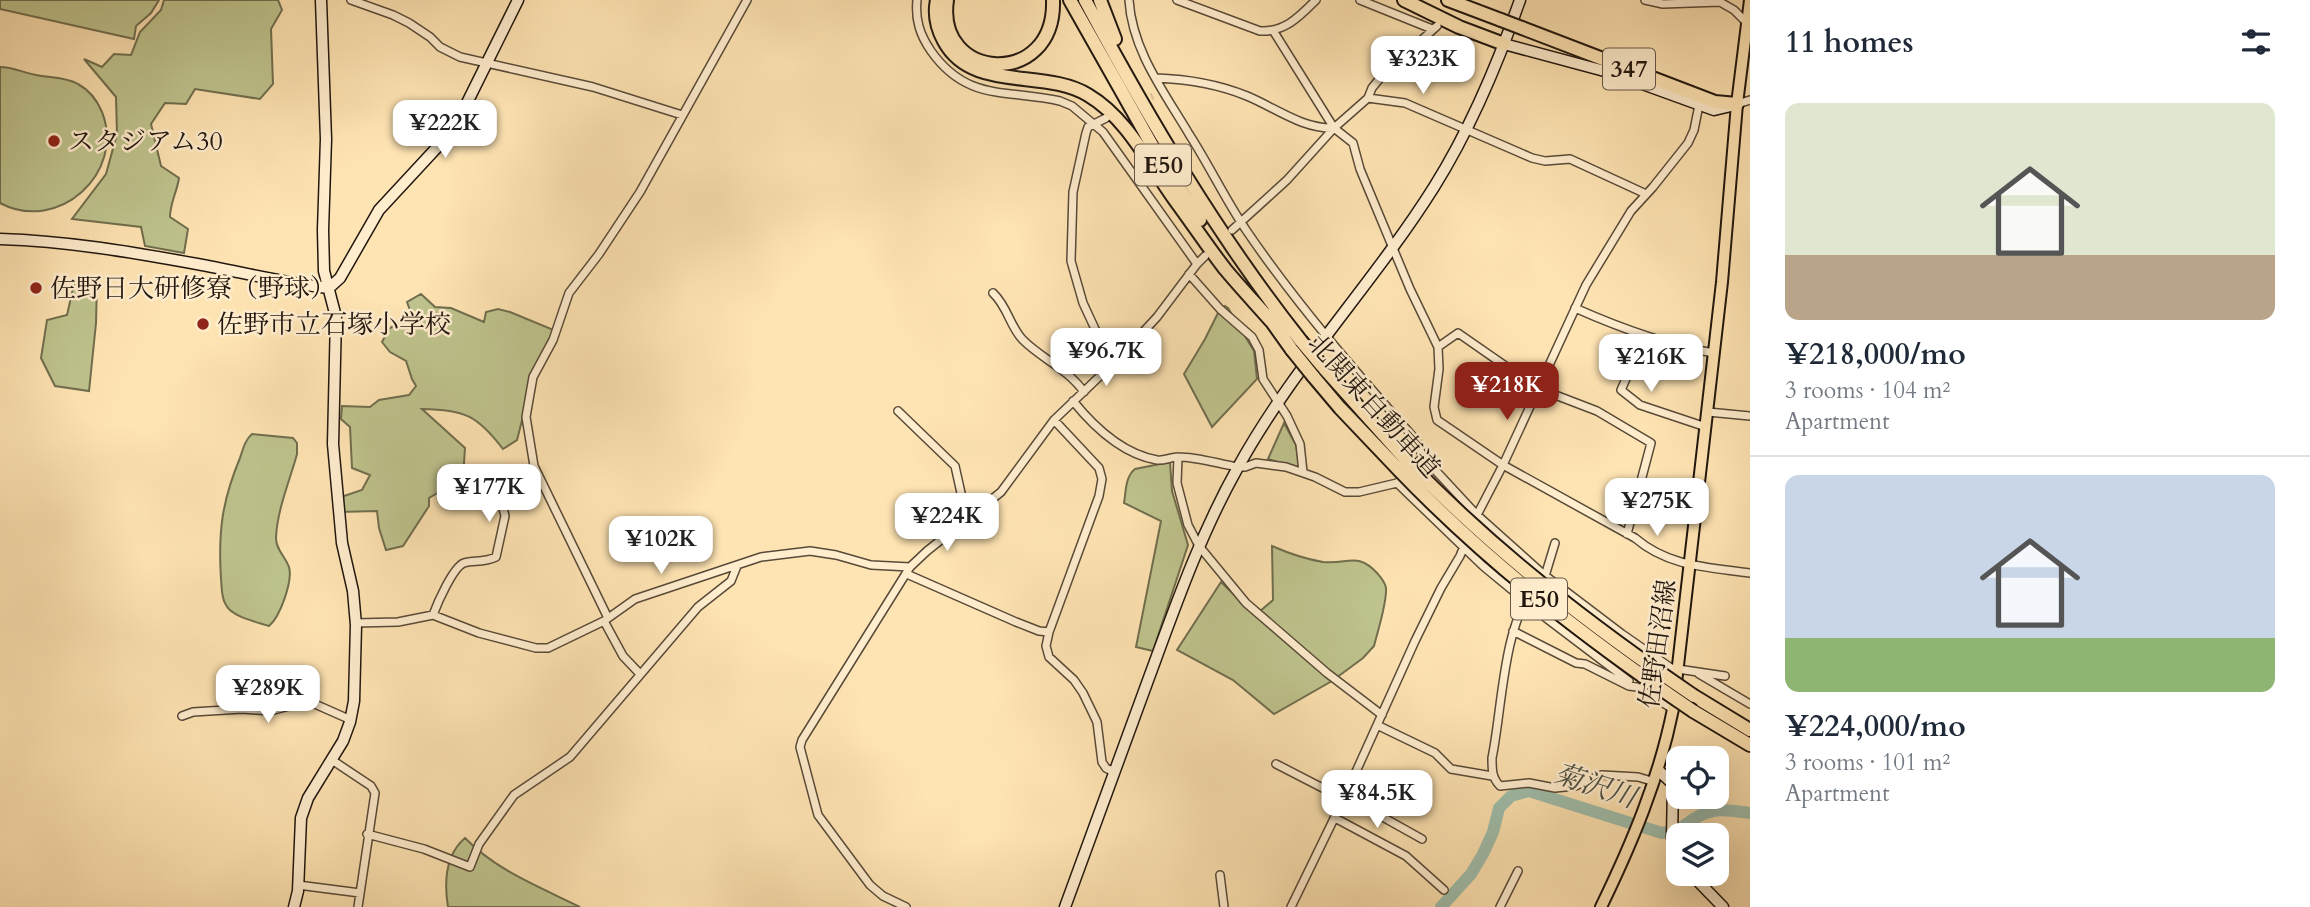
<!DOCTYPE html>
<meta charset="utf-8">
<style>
:root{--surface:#fff;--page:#f2f2f3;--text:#1f2937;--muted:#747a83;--line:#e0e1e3;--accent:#8f2418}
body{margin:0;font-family:Cardo,"Noto Serif JP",serif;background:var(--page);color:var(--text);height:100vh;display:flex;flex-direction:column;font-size:26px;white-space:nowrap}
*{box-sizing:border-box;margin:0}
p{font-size:23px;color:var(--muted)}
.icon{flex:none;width:38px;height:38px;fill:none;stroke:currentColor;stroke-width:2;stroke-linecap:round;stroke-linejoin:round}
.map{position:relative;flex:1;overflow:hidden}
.sheet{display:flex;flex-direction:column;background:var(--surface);width:560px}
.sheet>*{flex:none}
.fabs{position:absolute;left:1666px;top:746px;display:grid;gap:14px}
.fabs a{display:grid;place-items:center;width:63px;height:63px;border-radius:14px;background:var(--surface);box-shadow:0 7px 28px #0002;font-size:35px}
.price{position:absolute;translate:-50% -60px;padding:0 16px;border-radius:14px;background:#fff;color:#222;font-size:23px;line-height:46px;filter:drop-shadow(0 2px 4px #0008)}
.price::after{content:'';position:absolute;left:50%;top:42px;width:21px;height:16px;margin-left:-10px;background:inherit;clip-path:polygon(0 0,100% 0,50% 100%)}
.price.current{background:var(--accent);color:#fff}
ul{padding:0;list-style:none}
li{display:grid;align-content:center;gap:14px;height:371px;padding:0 35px}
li+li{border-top:2px solid var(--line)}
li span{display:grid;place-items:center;height:217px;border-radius:14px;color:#555}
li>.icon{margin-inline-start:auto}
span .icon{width:126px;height:126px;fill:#fffc;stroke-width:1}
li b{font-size:30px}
h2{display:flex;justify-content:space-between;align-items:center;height:84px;padding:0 35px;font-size:30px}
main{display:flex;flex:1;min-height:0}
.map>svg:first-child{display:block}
.green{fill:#bfc48e;stroke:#706e4e;stroke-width:2}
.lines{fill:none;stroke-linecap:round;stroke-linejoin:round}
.river{stroke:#a0bfad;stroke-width:12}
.street-tunnel{stroke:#dec59a;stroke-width:7;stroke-dasharray:7 3.5;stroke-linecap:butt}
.street-casing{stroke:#584a38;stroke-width:10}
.secondary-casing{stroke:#21170f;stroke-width:13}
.primary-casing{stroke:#21170f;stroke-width:14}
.highway-casing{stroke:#21170f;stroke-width:16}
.street{stroke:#ffedce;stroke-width:7}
.secondary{stroke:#ffedce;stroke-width:10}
.primary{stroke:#ffe4b3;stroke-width:10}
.highway{stroke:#ffe4b3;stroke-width:12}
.highway-bridge-casing{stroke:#21170f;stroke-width:16;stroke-linecap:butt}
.highway-bridge{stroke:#ffe4b3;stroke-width:12}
.poi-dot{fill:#8f2418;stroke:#ffedce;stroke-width:2.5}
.labels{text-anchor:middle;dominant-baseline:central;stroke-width:5;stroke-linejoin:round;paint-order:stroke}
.shield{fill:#ffedce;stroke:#645748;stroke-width:2}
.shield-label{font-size:24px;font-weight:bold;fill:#21170f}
.poi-label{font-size:26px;fill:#21170f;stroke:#ffedce;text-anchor:start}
.street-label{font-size:26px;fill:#21170f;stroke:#ffedce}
.water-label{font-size:28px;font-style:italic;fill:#4d5246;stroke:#ffedce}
</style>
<main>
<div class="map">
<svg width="1750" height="907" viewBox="0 0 1750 907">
<rect width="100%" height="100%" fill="#ffe4b3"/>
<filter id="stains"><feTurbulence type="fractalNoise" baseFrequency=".00286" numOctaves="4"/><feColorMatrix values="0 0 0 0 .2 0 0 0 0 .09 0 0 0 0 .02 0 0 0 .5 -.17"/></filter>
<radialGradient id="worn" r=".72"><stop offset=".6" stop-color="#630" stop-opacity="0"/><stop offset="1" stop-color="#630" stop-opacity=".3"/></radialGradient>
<path class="green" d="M 0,0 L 159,0 L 151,13 L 136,26 L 134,39 L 0,9 Z
M 164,0 L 278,0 L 282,10 L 271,29 L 273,84 L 260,99 L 195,89 L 186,104 L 165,103 L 151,124 L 161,166 L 179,178 C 177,192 170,203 170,217 L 188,229 L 184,253 L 145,246 L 141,227 L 72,219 L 106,174 L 117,134 L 116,97 L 84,59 L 102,67 L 114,54 L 131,55 L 140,32 L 161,10 Z
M 0,67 C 13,67 24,73 36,75 C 50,78 66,77 78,84 C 89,90 97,100 102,112 C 126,173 58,234 0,203 Z
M 75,280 L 97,284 L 96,323 L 89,391 L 55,386 L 41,358 L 47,320 L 67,315 Z
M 421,294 L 435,307 L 451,308 L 484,322 L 486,312 L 498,309 L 510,312 L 556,331 L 533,377 L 517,440 L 503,449 C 477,415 465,410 422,409 L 465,448 L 463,478 L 429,498 L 429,506 L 403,546 L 386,550 L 379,528 L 377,511 L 339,512 L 338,498 L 362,490 L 370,475 L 352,468 L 350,427 L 341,419 L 342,406 L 370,407 L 379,400 L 409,395 L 416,386 L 412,379 L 406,361 L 390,352 L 382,342 L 389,329 L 411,313 L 407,302 Z
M 1225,306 L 1228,308 L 1254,351 L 1257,379 L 1212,427 L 1184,374 L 1205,339 L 1220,309 Z
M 1284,423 L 1296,445 L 1300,469 L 1268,459 Z
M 252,434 L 293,438 L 297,443 L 297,454 C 290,480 277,510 276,538 C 276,550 285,556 289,567 C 293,581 280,617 269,626 C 257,622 232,617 226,605 C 221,598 222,587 221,579 C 218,532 222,501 240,458 C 243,449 245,440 252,434 Z
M 1170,462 L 1172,491 L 1188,545 L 1153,651 L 1136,647 L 1161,521 L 1124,503 C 1126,492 1125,477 1135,469 Z
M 1272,546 C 1288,553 1305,559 1323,562 C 1348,565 1357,551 1378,574 C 1381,578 1385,582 1386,588 C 1387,603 1378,630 1374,646 L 1363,658 L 1332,681 L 1274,714 L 1233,680 L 1177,650 L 1221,582 L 1250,610 L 1259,612 L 1273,600 Z
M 465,838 C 497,871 540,887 580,907 L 448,907 C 444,882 445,855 465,838 Z"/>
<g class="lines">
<path class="river" d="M 1441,907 L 1471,874 L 1483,854 L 1493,832 L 1499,808 L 1511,796 L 1529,791 L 1662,833 C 1687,829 1682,824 1701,815 C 1717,807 1733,811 1750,813"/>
<path class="street-tunnel" d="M 1113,115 L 1153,96"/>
<defs>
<path id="street" d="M 351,0 L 393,15 L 409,23 L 430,37 L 440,47 L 460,57 L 593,87 L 682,115
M 917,0 C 915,20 920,35 931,51 C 967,102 1007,89 1060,101 L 1072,106 L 1103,132 L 1197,264
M 1129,0 C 1132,50 1164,92 1189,134 C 1209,165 1225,199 1246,230 C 1297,305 1356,372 1416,440 L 1423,457 L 1476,514 L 1543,574 L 1622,634 L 1671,668 L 1725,676
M 1177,0 L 1260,31 C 1285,32 1299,17 1316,0
M 1360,0 L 1432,29
M 1645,0 L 1663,4 L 1720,2 L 1734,10 L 1747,23
M 1274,32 L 1334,128 L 1353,143 L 1360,169 L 1410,289 L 1438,347 L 1439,369 L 1434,407 L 1437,420 L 1503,465 L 1635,538 C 1669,567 1708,567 1750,573
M 1156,78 C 1186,79 1220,85 1247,96 C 1276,108 1302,129 1334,128
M 1368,98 L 1405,103 L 1532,158 L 1545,161 L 1570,159 L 1646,194
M 1737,104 L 1750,100
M 1106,118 L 1088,127 L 1086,133 L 1073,192 L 1071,261 L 1083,303 L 1108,357 L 1109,366
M 1232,230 L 1287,180 L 1334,128 L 1368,98 L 1372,88 L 1381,77 L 1437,26
M 1189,274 L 1220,309 L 1252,337 L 1259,350 L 1263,379 L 1287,416 L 1300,444 L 1303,472
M 993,293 C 1008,307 1010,327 1023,340 C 1042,359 1068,369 1084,392
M 1575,308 C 1620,328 1666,345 1714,353
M 1645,336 L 1621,390 L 1640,405 L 1706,427
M 1438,347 L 1458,333 L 1537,388 L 1597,411 L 1651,443 L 1627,534
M 1073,401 C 1094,427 1122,454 1157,460 C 1164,461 1171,457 1178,457 C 1198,457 1219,464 1238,467 L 1245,467 L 1256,463 L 1286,467 L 1315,477 L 1345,492 L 1359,492 L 1397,483 L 1423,457
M 898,411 L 955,466 L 967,520
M 1708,412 L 1750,416
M 1054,420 L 1099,468 L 1102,479 L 1099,496 L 1049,632 L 1046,646 L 1049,657 L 1074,680 L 1083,693 L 1097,722 L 1102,762 L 1106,768 L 1114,772
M 1178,457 L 1177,483 L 1188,525 L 1199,546 L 1246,603 L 1327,673 L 1382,715
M 1397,483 L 1483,566 L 1546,618 L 1629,681
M 1476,517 L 1503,465 L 1586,285 L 1631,211 L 1653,187 L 1688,143 L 1694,130 L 1699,105
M 907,572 L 909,575 L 1016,622 L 1039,631 L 1049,632
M 1545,576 L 1555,543
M 1532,591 C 1503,629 1502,710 1492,758 C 1492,770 1492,778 1500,786 L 1529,783 L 1555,788 L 1575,786 L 1602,775 L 1638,777 L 1655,782
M 433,615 C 437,604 453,567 464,563 C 474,560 483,563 496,557 L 505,516 L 499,492
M 608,618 L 534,466 L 526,417 L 533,377 L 553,340 L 569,293 L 599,254 L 640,192 L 747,0
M 604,621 L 623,656 L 640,674
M 356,623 L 398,622 L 433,615 L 479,633 L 536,648 L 548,648 L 604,621 L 635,599 L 761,557 L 810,551 L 836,555 L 871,565 L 910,567
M 1513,631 L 1576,663 L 1585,664 L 1629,686 L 1637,687 L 1673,709
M 1699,674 L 1750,704
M 182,716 L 193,712 L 242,709 L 270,711 L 308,701 L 351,720
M 1377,725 L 1435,753 L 1451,769 L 1492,776
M 332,760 L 371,786 L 375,793 L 358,907
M 1276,764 L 1344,799
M 1345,796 L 1422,839
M 1335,818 L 1406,856 L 1444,890
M 367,834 L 424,849 L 470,867 L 479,844 L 514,795 L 570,757 L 698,607 L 731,581 L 737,566
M 1220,875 L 1224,907
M 298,885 L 360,893
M 906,907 L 883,896 L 870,885 L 818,815 L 800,747 L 802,740 L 910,567 L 927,551 L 1001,492 L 1054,420 L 1122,355 L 1157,317 L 1197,264 L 1205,256
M 1291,907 L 1345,796 L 1415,641 L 1441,588 L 1460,556 L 1469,534
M 1500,907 L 1518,871"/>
<path id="secondary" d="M 1504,44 L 1612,73 L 1714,110 L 1731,106
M 0,239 C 67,241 131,252 197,264 C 241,272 284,283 329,288 L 340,278 L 379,210 L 442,142 L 459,119 L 518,0
M 1658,770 L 1673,784 L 1672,838 L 1678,858
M 1690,873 L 1723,907
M 294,907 L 298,891 L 301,818 L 308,798 L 343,741 L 350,722 L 354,701 L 356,625 L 353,591 L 342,543 L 333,444 L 336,317 L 324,271 L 323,230 L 326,139 L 321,0
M 1065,907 C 1092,832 1120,758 1147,683 C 1174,610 1199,537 1237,469 C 1292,368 1373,284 1434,187 C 1471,128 1497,66 1520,0"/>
<path id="primary" d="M 1601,907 C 1632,843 1659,779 1673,709 L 1722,282 L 1737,104 L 1750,0"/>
<path id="highway" d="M 937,0 C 934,14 937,28 944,41 C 972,93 1044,68 1088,95 C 1127,118 1149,164 1175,200 C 1192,223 1208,247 1225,269 C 1240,287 1256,304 1271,321
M 947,0 C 935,82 1056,89 1053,0
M 1070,0 L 1157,154 L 1200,220
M 1085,0 C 1149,119 1217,235 1301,341
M 1100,0 L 1115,39
M 1404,0 L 1459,27 L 1504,44
M 1448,0 L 1501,20
M 1522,28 L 1715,102 L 1737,104
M 1267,315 L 1292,350
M 1322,366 L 1407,461
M 1313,376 L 1340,408 L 1399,470
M 1694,696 L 1750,730
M 1693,711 L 1750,745"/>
</defs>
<use href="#street" class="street-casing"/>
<use href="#secondary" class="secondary-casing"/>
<use href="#primary" class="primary-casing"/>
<use href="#highway" class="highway-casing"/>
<use href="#street" class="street"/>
<use href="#secondary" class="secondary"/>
<use href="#primary" class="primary"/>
<use href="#highway" class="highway"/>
<defs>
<path id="highway-bridge" d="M 1501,20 L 1522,28
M 1301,341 L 1322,366
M 1292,350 L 1313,376
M 1407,461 C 1494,551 1591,626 1694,696
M 1399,470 C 1487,562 1587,639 1693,711"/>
</defs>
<use href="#highway-bridge" class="highway-bridge-casing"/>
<use href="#highway-bridge" class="highway-bridge"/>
</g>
<g class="poi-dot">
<circle cx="54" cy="141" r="7"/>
<circle cx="36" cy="288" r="7"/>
<circle cx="203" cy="324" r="7"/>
</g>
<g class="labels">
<g class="shield">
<rect x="1603" y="48.5" width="52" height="41" rx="5"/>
<rect x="1135" y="144.5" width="56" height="41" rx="5"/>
<rect x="1511" y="578.5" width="56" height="41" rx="5"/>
</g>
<g class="shield-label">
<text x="1629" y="69">347</text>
<text x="1163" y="165">E50</text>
<text x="1539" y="599">E50</text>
</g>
<g class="poi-label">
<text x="68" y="141">スタジアム30</text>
<text x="50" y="288">佐野日大研修寮（野球）</text>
<text x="217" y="324">佐野市立石塚小学校</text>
</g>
<g class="street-label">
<text transform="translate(1374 406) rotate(48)">北関東自動車道</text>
<text transform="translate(1658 644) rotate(-82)">佐野田沼線</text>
</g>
<g class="water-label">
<text transform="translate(1595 786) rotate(18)">菊沢川</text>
</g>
</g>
<rect width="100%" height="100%" filter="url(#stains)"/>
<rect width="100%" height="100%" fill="url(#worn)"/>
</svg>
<div class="fabs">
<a><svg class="icon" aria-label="locate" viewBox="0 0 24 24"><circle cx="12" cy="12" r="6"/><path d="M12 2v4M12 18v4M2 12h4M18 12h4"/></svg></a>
<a><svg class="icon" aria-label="layers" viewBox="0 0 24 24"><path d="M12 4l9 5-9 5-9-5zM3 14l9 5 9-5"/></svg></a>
</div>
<b class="price" style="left:1423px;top:96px">¥323K</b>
<b class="price" style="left:445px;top:160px">¥222K</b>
<b class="price" style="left:1106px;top:388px">¥96.7K</b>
<b class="price" style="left:1651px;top:394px">¥216K</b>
<b class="price current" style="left:1507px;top:422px">¥218K</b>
<b class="price" style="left:489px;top:524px">¥177K</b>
<b class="price" style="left:1657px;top:538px">¥275K</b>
<b class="price" style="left:947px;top:553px">¥224K</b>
<b class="price" style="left:661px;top:576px">¥102K</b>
<b class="price" style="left:268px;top:725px">¥289K</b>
<b class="price" style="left:1377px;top:830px">¥84.5K</b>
</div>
<section class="sheet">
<h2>11 homes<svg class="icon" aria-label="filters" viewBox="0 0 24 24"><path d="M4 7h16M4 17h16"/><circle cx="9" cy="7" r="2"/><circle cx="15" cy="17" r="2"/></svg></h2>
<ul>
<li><span style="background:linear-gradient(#dfe7d0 70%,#b9a48a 0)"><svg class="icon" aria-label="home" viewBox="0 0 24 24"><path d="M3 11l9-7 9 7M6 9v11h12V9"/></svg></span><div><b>¥218,000/mo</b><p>3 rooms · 104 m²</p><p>Apartment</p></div></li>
<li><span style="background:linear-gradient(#c9d6e8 75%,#8fb573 0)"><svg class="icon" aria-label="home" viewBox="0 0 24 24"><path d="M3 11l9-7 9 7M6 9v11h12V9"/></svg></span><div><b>¥224,000/mo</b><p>3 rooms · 101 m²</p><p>Apartment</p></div></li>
</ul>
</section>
</main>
